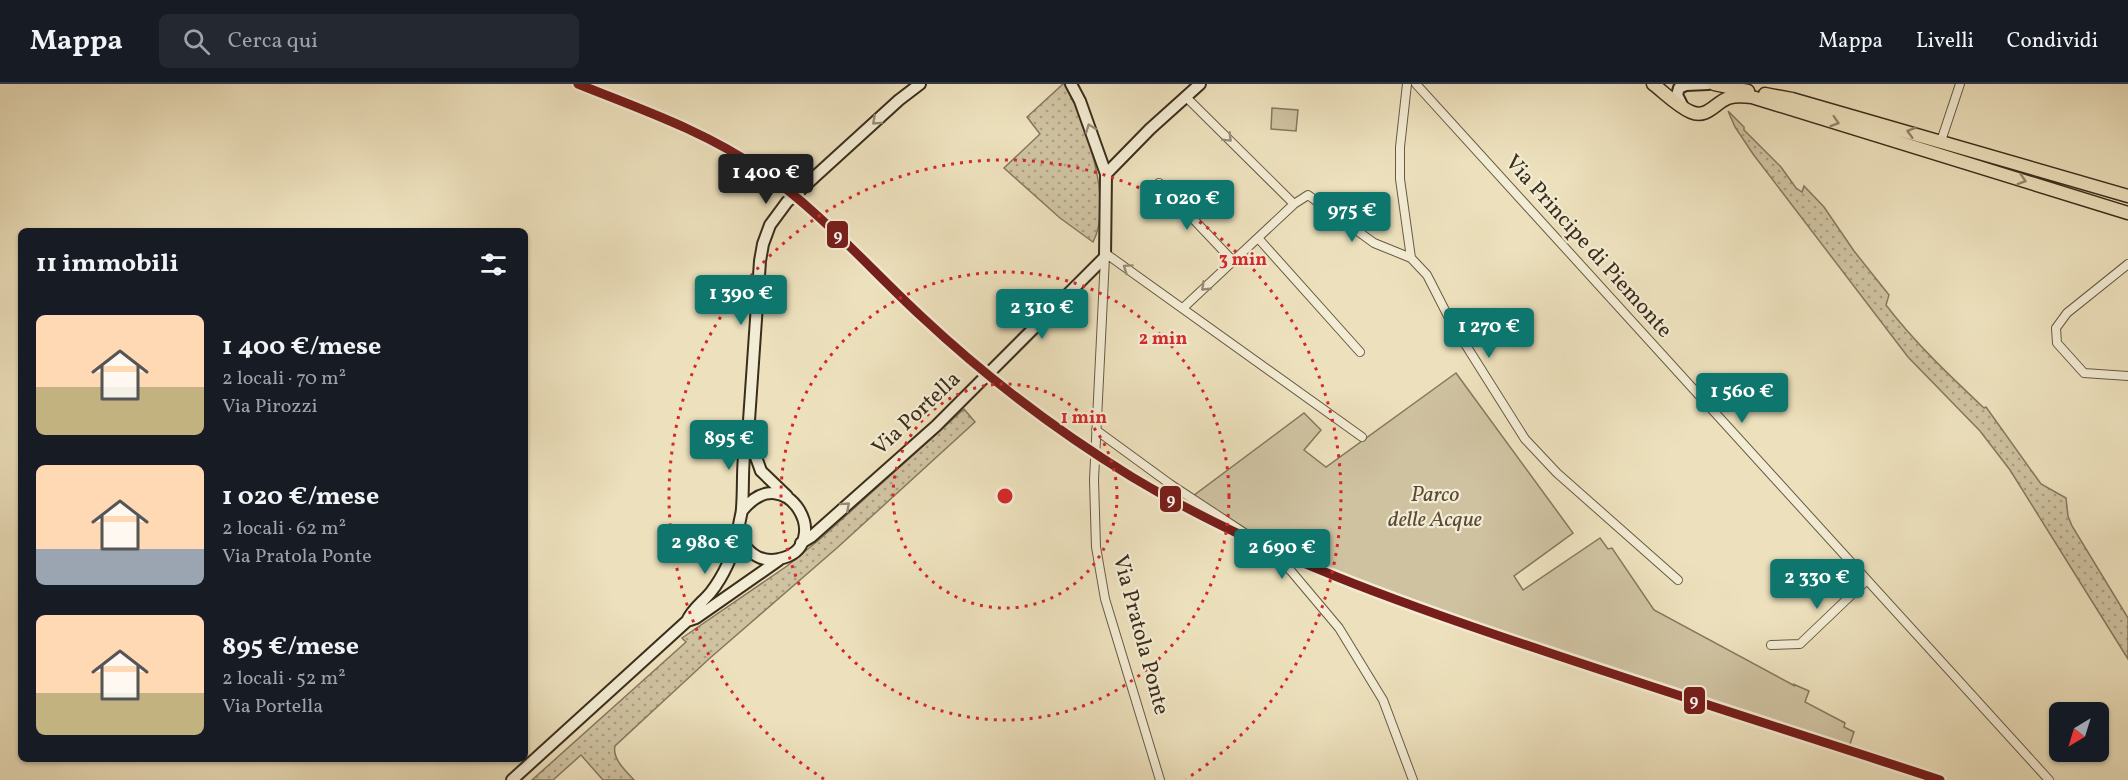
<!DOCTYPE html>
<html lang="it">
<meta charset="utf-8">
<style>
:root{--surface:#171b24;--page:#242831;--text:#f1f3f6;--muted:#9ea1a6;--line:#363941;--accent:#0f766e}
body{margin:0;font-family:Vollkorn,serif;background:var(--page);color:var(--text);height:100vh;display:flex;flex-direction:column;font-size:22px;white-space:nowrap}
*{box-sizing:border-box;margin:0}
p{font-size:20px;color:var(--muted)}
.icon{flex:none;width:33px;height:33px;fill:none;stroke:currentColor;stroke-width:2;stroke-linecap:round;stroke-linejoin:round}
.map{position:relative;flex:1;overflow:hidden}
.drawer{position:absolute;left:18px;top:144px;width:510px;height:534px;display:flex;flex-direction:column;background:var(--surface);border-radius:9px;box-shadow:0 2px 4px #0004}
.drawer>*{flex:none}
.needle{width:39px;rotate:218deg}
.controls{position:absolute;left:2049px;top:618px;display:grid;gap:12px}
.controls a{display:grid;place-items:center;width:60px;height:60px;border-radius:9px;background:var(--surface);box-shadow:0 2px 4px #0004;font-size:30px}
.price{position:absolute;translate:-50% -51px;padding:0 14px;border-radius:6px;background:var(--accent);color:#fff;font-size:20px;line-height:39px;filter:drop-shadow(0 2px 3px #0008)}
.price::after{content:'';position:absolute;left:50%;top:36px;width:18px;height:14px;margin-left:-9px;background:inherit;clip-path:polygon(0 0,100% 0,50% 100%)}
.price.current{background:#222;color:#fff}
ul{padding:0;list-style:none}
li{display:flex;align-items:center;gap:18px;height:150px;padding:0 18px}
li span{display:grid;place-items:center;flex:none;width:168px;height:120px;border-radius:9px;color:#555}
li>.icon{margin-inline-start:auto}
span .icon{width:72px;height:72px;fill:#fffc;stroke-width:1}
li b{font-size:26px}
h2{display:flex;justify-content:space-between;align-items:center;height:72px;padding:0 18px;font-size:26px}
header{display:flex;align-items:center;gap:36px;box-sizing:border-box;height:84px;padding:0 30px;background:var(--surface);border-bottom:2px solid var(--line)}
header strong{font-size:28px}
nav{display:flex;gap:33px;margin-inline-start:auto;font-size:21px}
.search{width:420px;height:54px;background:var(--page);display:flex;align-items:center;gap:15px;box-sizing:border-box;padding:0 21px;border-radius:9px;color:var(--muted);font-size:22px}
.map>svg:first-child{display:block}
.grass{fill:url(#grass-dots);stroke:#85785e;stroke-width:1.5}
.park{fill:#cfc2a1;stroke:#85785e;stroke-width:1.5}
.lines{fill:none;stroke-linecap:round;stroke-linejoin:round}
.street-casing{stroke:#685a44;stroke-width:10}
.secondary-casing{stroke:#3b2d1b;stroke-width:14}
.primary-casing{stroke:#3b2d1b;stroke-width:15}
.street{stroke:#f3ecd4;stroke-width:8}
.secondary{stroke:#f3ecd4;stroke-width:10}
.primary{stroke:#ede1bd;stroke-width:12}
.rail-1-casing{stroke:#f3ecd4;stroke-width:14}
.rail-1{stroke:#771e1b;stroke-width:9}
.oneway{stroke:#978c78}
.oneway2{stroke:#94876c}
.ring{fill:none;stroke:#d62828;stroke-width:3;stroke-dasharray:3 6}
.labels{text-anchor:middle;dominant-baseline:central;stroke-width:4.5;stroke-linejoin:round;paint-order:stroke}
.street-label{font-size:22px;fill:#3b2d1b;stroke:#f3ecd4}
.park-label{font-size:22px;font-style:italic;fill:#594b36;stroke:#f3ecd4}
.centre{fill:#d62828;stroke:#f3ecd4;stroke-width:3}
.ring-label{font-size:18px;text-anchor:middle;font-weight:bold;fill:#d62828;stroke:#f3ecd4;stroke-width:4.5;stroke-linejoin:round;paint-order:stroke}
.line-badge{stroke:#f3ecd4;stroke-width:2}
.badge-label{font-size:16px;text-anchor:middle;font-weight:bold;fill:#fff}
</style>
<header>
<strong>Mappa</strong>
<div class="search"><svg class="icon" aria-label="search" viewBox="0 0 24 24"><circle cx="10" cy="10" r="6"/><path d="M15 15l6 6"/></svg>Cerca qui</div>
<nav><a>Mappa</a><a>Livelli</a><a>Condividi</a></nav>
</header>
<div class="map">
<svg width="2128" height="696" viewBox="0 0 2128 696">
<defs>
<pattern id="grass-dots" width="8" height="8" patternUnits="userSpaceOnUse" patternTransform="scale(1.5)"><rect width="8" height="8" fill="#cfc2a1"/><path d="M2 2h.1M6 6h.1" fill="none" stroke="#a99e82" stroke-width="1.8" stroke-linecap="round"/></pattern>
</defs>
<rect width="100%" height="100%" fill="#ede1bd"/>
<filter id="stains"><feTurbulence type="fractalNoise" baseFrequency=".00333" numOctaves="4"/><feColorMatrix values="0 0 0 0 .2 0 0 0 0 .09 0 0 0 0 .02 0 0 0 .5 -.17"/></filter>
<radialGradient id="worn" r=".72"><stop offset=".6" stop-color="#630" stop-opacity="0"/><stop offset="1" stop-color="#630" stop-opacity=".3"/></radialGradient>
<path class="grass" d="M 1063,0 L 1066,0 C 1085,38 1114,118 1093,158 L 1060,134 L 1004,84 L 1040,50 L 1027,33 Z
M 1728,27 L 1744,43 L 1744,46 L 1781,83 L 1796,104 L 1802,108 L 1804,102 L 1824,123 L 1854,167 L 1889,211 L 1886,221 C 1915,259 1949,291 1984,324 L 1986,323 L 2041,400 L 2066,414 L 2068,432 L 2072,442 L 2128,534 L 2128,575 L 2010,386 L 1980,347 L 1908,273 L 1753,70 L 1735,43 Z
M 964,325 L 975,338 L 838,463 L 710,574 L 615,662 C 612,675 626,687 634,696 L 603,696 L 581,671 L 553,696 L 532,696 L 686,558 L 682,554 L 787,482 L 820,455 Z"/>
<path class="park" d="M 1272,24 L 1298,26 L 1296,47 L 1271,45 Z
M 1456,289 L 1573,449 L 1514,492 L 1523,506 L 1600,454 L 1608,465 L 1612,464 L 1654,526 L 1795,602 L 1793,600 L 1809,607 L 1805,618 L 1845,639 L 1844,643 L 1854,648 L 1849,663 L 1409,517 L 1278,465 L 1193,412 L 1304,329 L 1321,346 L 1304,366 L 1326,383 Z"/>
<g class="lines">
<defs>
<path id="street" d="M 1407,0 L 1400,63 L 1400,95 L 1411,174 L 1427,191 L 1450,236 L 1525,355 L 1557,389 L 1678,496
M 1416,0 L 2049,696
M 1186,13 L 1294,120
M 1941,57 L 1960,0
M 1159,99 L 1233,177
M 1258,154 L 1360,268
M 1105,169 L 1362,353
M 1105,173 L 1094,396 L 1096,463 L 1105,515 L 1160,696
M 2128,180 L 2067,229 L 2056,244 L 2057,259 L 2084,289 L 2128,292
M 1183,224 L 1294,120 L 1308,111 L 1374,159 L 1411,174
M 1096,346 L 1170,400 L 1252,454 L 1291,487 L 1339,544 L 1383,616 L 1413,696
M 1771,561 L 1800,560 L 1867,496"/>
<path id="secondary" d="M 1683,23 L 1677,11 L 1679,4 L 1686,1 L 1708,0
M 1106,90 L 1150,45 L 1200,0
M 748,351 L 761,387 L 787,412
M 742,427 C 786,371 837,463 779,475 C 766,478 754,473 746,463 C 742,458 739,453 739,446 C 738,438 742,432 742,424 C 744,399 741,375 748,351 L 760,177 L 763,160 L 770,141 L 787,118 L 899,16 L 920,0
M 801,459 L 811,453 L 936,342 L 1105,173 L 1106,90 L 1080,17 L 1071,0
M 687,537 C 692,525 703,518 711,508 C 725,490 733,471 739,448
M 512,696 L 687,537 L 696,534 L 779,476"/>
<path id="primary" d="M 1653,0 C 1665,9 1677,22 1691,28 C 1707,35 1715,19 1728,14 C 1736,11 1744,12 1752,13 L 2128,129
M 1714,0 L 1748,7
M 1765,10 L 1792,15 L 2128,112"/>
</defs>
<use href="#street" class="street-casing"/>
<use href="#secondary" class="secondary-casing"/>
<use href="#primary" class="primary-casing"/>
<use href="#street" class="street"/>
<use href="#secondary" class="secondary"/>
<use href="#primary" class="primary"/>
<defs>
<path id="rail-1" d="M 578,0 C 640,25 705,47 761,86 C 821,128 868,183 922,233 C 986,293 1057,347 1132,393 C 1262,471 1405,521 1547,568 C 1678,612 1809,653 1940,696"/>
</defs>
<use href="#rail-1" class="rail-1-casing"/>
<use href="#rail-1" class="rail-1"/>
</g>
<defs><path id="oneway-chevron" d="M-2-3.5L2.5 0L-2 3.5" fill="none" stroke-width="1.6" stroke-linecap="round" stroke-linejoin="round" transform="scale(1.5)"/></defs>
<g class="oneway">
<use href="#oneway-chevron" transform="translate(876 37) rotate(138)"/>
<use href="#oneway-chevron" transform="translate(1090 44) rotate(-111)"/>
<use href="#oneway-chevron" transform="translate(1228 54) rotate(45)"/>
<use href="#oneway-chevron" transform="translate(1127 184) rotate(-145)"/>
<use href="#oneway-chevron" transform="translate(1205 203) rotate(137)"/>
<use href="#oneway-chevron" transform="translate(846 422) rotate(-42)"/>
</g>
<g class="oneway2">
<use href="#oneway-chevron" transform="translate(1835 38) rotate(17)"/>
<use href="#oneway-chevron" transform="translate(1911 48) rotate(-164)"/>
<use href="#oneway-chevron" transform="translate(2022 96) rotate(17)"/>
</g>
<g class="ring">
<circle cx="1005" cy="412" r="112"/>
<circle cx="1005" cy="412" r="224"/>
<path d="M824 695A336 336 0 1 1 1186 695"/>
</g>
<g class="labels">
<g class="street-label">
<text transform="translate(1588 163) rotate(48)">Via Principe di Piemonte</text>
<text transform="translate(917 330) rotate(-43)">Via Portella</text>
<text transform="translate(1140 551) rotate(75)">Via Pratola Ponte</text>
</g>
<g class="park-label">
<text x="1435" y="411">Parco<tspan x="1435" dy="25">delle Acque</tspan></text>
</g>
</g>
<circle cx="1005" cy="412" r="9" class="centre"/>
<g class="ring-label">
<text x="1243" y="181">3 min</text>
<text x="1163" y="260">2 min</text>
<text x="1084" y="339">1 min</text>
</g>
<g class="line-badge">
<rect x="826" y="136" width="23" height="29" rx="6" fill="#771e1b"/>
<rect x="1159" y="401" width="23" height="28" rx="6" fill="#771e1b"/>
<rect x="1683" y="602" width="23" height="29" rx="6" fill="#771e1b"/>
</g>
<g class="badge-label">
<text x="838" y="157">9</text>
<text x="1171" y="421">9</text>
<text x="1694" y="622">9</text>
</g>
<rect width="100%" height="100%" filter="url(#stains)"/>
<rect width="100%" height="100%" fill="url(#worn)"/>
</svg>
<div class="controls">
<a><svg class="needle" viewBox="-14 -14 28 28"><path d="M0-13l5 13h-10z" fill="#e53935"/><path d="M0 13l5-13h-10z" fill="#9ea1a6"/></svg></a>
</div>
<b class="price current" style="left:766px;top:121px">1 400 €</b>
<b class="price" style="left:1187px;top:147px">1 020 €</b>
<b class="price" style="left:1352px;top:159px">975 €</b>
<b class="price" style="left:741px;top:242px">1 390 €</b>
<b class="price" style="left:1042px;top:256px">2 310 €</b>
<b class="price" style="left:1489px;top:275px">1 270 €</b>
<b class="price" style="left:1742px;top:340px">1 560 €</b>
<b class="price" style="left:729px;top:387px">895 €</b>
<b class="price" style="left:705px;top:491px">2 980 €</b>
<b class="price" style="left:1282px;top:496px">2 690 €</b>
<b class="price" style="left:1817px;top:526px">2 330 €</b>
<section class="drawer">
<h2>11 immobili<svg class="icon" aria-label="filters" viewBox="0 0 24 24"><path d="M4 7h16M4 17h16"/><circle cx="9" cy="7" r="2"/><circle cx="15" cy="17" r="2"/></svg></h2>
<ul>
<li><span style="background:linear-gradient(#ffd9b3 60%,#c2b280 0)"><svg class="icon" aria-label="home" viewBox="0 0 24 24"><path d="M3 11l9-7 9 7M6 9v11h12V9"/></svg></span><div><b>1 400 €/mese</b><p>2 locali · 70 m²</p><p>Via Pirozzi</p></div></li>
<li><span style="background:linear-gradient(#ffd9b3 70%,#9aa5b1 0)"><svg class="icon" aria-label="home" viewBox="0 0 24 24"><path d="M3 11l9-7 9 7M6 9v11h12V9"/></svg></span><div><b>1 020 €/mese</b><p>2 locali · 62 m²</p><p>Via Pratola Ponte</p></div></li>
<li><span style="background:linear-gradient(#ffd9b3 65%,#c2b280 0)"><svg class="icon" aria-label="home" viewBox="0 0 24 24"><path d="M3 11l9-7 9 7M6 9v11h12V9"/></svg></span><div><b>895 €/mese</b><p>2 locali · 52 m²</p><p>Via Portella</p></div></li>
</ul>
</section>
</div>
